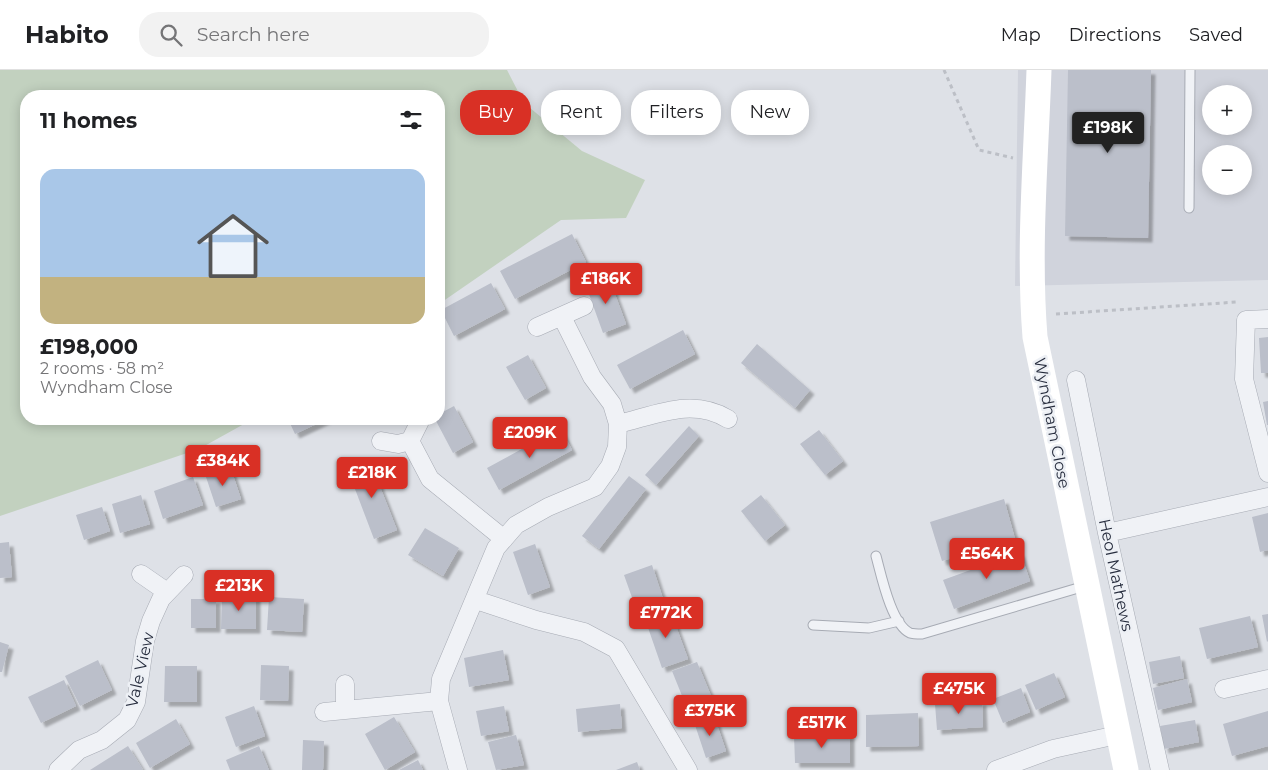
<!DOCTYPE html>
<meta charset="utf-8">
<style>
:root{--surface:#fff;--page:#f2f2f2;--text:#202124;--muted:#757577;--line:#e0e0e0;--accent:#d93025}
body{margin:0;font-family:Montserrat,sans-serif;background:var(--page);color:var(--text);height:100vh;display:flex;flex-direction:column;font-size:19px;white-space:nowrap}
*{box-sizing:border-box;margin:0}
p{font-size:16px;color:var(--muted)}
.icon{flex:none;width:28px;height:28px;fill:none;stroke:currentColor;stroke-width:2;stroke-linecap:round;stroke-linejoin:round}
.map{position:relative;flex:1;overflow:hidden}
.sheet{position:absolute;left:20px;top:20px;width:425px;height:335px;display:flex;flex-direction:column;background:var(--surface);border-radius:20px;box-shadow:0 2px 12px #0003}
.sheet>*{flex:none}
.hud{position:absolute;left:460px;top:20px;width:475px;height:45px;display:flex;gap:10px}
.buttons{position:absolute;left:1202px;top:15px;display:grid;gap:10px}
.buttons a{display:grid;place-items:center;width:50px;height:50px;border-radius:50%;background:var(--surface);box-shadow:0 2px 12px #0003;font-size:25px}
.price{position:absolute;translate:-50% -42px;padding:0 11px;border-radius:5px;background:var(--accent);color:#fff;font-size:16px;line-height:32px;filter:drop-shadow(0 1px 2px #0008)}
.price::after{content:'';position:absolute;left:50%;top:30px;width:15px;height:11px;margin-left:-8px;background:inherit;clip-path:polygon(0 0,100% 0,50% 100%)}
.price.selected{background:#222;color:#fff}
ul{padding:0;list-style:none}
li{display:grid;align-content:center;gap:10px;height:265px;padding:0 20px}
li span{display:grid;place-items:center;height:155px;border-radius:15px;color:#555}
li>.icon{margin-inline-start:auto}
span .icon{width:90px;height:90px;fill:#fffc;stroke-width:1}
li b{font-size:21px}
h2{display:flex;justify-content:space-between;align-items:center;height:60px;padding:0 20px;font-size:21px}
.pill{padding:0 18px;border-radius:20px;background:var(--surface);box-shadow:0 2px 12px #0003;font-size:18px;line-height:45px}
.pill.selected{background:var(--accent);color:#fff}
header{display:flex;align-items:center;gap:30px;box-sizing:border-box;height:70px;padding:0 25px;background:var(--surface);border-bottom:1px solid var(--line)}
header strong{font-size:24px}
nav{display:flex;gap:28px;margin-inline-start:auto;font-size:18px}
.search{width:350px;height:45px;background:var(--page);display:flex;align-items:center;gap:12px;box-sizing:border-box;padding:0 18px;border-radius:20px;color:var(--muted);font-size:19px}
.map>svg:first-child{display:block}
.built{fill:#d0d3dc;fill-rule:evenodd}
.green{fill:#c2d1bf}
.building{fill:#bbbfca;filter:url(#shadow)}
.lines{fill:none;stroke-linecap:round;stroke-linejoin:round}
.lane-casing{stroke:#a7abb4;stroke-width:11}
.street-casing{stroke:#a7abb4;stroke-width:19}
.path{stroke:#bcbfc6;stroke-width:3;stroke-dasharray:4 4;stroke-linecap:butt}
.lane{stroke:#f0f2f6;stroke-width:9}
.street{stroke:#f0f2f6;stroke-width:18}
.secondary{stroke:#fff;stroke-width:25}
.labels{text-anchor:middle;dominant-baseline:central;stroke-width:5;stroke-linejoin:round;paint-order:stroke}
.street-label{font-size:16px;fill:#272d3e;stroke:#edf0f5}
</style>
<header>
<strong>Habito</strong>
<div class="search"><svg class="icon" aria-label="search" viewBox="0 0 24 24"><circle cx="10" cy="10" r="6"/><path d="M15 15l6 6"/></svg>Search here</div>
<nav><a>Map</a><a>Directions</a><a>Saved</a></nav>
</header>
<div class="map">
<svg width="1268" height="700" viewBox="0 0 1268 700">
<defs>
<filter id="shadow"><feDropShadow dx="4.5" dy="4.5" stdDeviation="1" flood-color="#0004"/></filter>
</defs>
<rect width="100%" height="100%" fill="#dee1e7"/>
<path class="built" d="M 1018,0 L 1268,0 L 1268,210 L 1015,216 ZM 1211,24 L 1244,24 L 1244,56 L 1211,56 ZM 1211,84 L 1244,84 L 1244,116 L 1211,116 Z"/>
<path class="green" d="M 0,0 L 507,0 L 524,33 L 582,81 L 645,110 L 626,148 L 561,150 L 439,234 L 439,26 L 26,26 L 26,349 L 253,349 L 199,379 L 0,446 Z"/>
<path class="building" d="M 1068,0 L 1151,0 L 1148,168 L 1065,166 Z
M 572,164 L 586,192 L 515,229 L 500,201 Z
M 609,208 L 626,254 L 603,263 L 586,216 Z
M 491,213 L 505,239 L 454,266 L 441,240 Z
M 683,260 L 695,284 L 630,319 L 617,295 Z
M 1268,267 L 1268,303 L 1261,303 L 1259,268 Z
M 757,274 L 810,320 L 795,338 L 741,293 Z
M 528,285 L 546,318 L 525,330 L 506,297 Z
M 1268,331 L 1268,355 L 1267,355 L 1263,332 Z
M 454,336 L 473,372 L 453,383 L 435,349 L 439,349 L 439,344 Z
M 288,349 L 327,349 L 295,364 Z
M 689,356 L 699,366 L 656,415 L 645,405 Z
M 560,358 L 572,380 L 499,420 L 487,398 Z
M 819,360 L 843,391 L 825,405 L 800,374 Z
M 369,389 L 397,460 L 374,469 L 347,398 Z
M 230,396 L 241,429 L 216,437 L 205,404 Z
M 629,406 L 646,419 L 599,479 L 582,466 Z
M 193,407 L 203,435 L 163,449 L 154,421 Z
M 141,425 L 150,454 L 120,463 L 112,434 Z
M 761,425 L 785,455 L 765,471 L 741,441 Z
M 1004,429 L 1015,469 L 942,491 L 930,452 Z
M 102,437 L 110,461 L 84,470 L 76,445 Z
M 1268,443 L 1268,480 L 1260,482 L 1252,447 Z
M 425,458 L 459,478 L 443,506 L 408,485 Z
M 9,472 L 12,507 L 0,508 L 0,473 Z
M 535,474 L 550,517 L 528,525 L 513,482 Z
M 1020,482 L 1030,511 L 954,539 L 943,510 Z
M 652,495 L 666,538 L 639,547 L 624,505 Z
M 222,525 L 256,526 L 256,559 L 221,559 Z
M 269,527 L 304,529 L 302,562 L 267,560 Z
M 191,529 L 216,529 L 216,558 L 191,558 Z
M 670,540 L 688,589 L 662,598 L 645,549 Z
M 1268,544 L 1268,571 L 1267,572 L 1262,545 Z
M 1250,546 L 1258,577 L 1207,589 L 1199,558 Z
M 0,572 L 9,575 L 2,602 L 0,602 Z
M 503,580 L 509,610 L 469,617 L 464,588 Z
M 1180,586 L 1184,608 L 1153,614 L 1149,592 Z
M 98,590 L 112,620 L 80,636 L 65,606 Z
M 697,592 L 716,638 L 691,648 L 672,601 Z
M 261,595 L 289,596 L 288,631 L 260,630 Z
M 165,596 L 197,596 L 197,632 L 164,632 Z
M 1054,603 L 1065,627 L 1036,640 L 1025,615 Z
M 1187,609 L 1192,632 L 1158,640 L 1153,618 Z
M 64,610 L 76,636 L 41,653 L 28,627 Z
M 1021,618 L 1030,642 L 1003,653 L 993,629 Z
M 982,631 L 983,657 L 937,660 L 935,634 Z
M 620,634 L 622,658 L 578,662 L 576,639 Z
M 254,636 L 265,666 L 236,677 L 225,647 Z
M 504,636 L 509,661 L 481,666 L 476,641 Z
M 1268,641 L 1268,676 L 1232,686 L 1223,654 Z
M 918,643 L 919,676 L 866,677 L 866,645 Z
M 714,646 L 726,681 L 706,688 L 694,652 Z
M 394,647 L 415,682 L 385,700 L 365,664 Z
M 176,649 L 190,674 L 150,698 L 136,673 Z
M 1195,650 L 1199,672 L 1164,679 L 1160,656 Z
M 850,664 L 850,693 L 795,693 L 794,665 Z
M 516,665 L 524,695 L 496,700 L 488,672 Z
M 303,670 L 324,671 L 323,700 L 302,700 Z
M 128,676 L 143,700 L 90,700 Z
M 259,676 L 269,700 L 230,700 L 226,690 Z
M 418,690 L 423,700 L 399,700 Z
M 637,692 L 640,700 L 616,700 Z"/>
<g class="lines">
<defs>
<path id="lane" d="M 1189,138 L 1190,0
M 876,486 C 881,504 891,554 910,563 C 913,564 919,564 922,564 L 1085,516
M 813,555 L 869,558 L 899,551"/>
<path id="street" d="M 1268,249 L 1246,250 L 1244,309 L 1268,403
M 537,257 L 584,236
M 1076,310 L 1107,463 L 1160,700
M 618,354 C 656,345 692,327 728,349
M 381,371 L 398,374 L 410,371 L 430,409 L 504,469
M 410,371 L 421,349
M 1107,463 L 1268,427
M 141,504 L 167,522
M 476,530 L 536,550 L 584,562 L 616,579 L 688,700
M 345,614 L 345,640
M 1224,619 L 1268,609
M 324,642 L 439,631
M 58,700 L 79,680 L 102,670 L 127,650 L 136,632 L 145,571 L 151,551 L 161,529 L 184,505
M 458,700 L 439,631 L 441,609 L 496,478 L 516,455 L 548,437 L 595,417 L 610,396 L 617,377 L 618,354 L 612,334 L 592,307 L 562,247
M 996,700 L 1053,679 L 1117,665"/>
</defs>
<use href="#lane" class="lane-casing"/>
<use href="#street" class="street-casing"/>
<path class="path" d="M 944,0 L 979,80 L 1013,88
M 1056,244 L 1237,232"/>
<use href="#lane" class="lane"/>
<use href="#street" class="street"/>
<path class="secondary" d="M 1039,0 C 1036,88 1028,179 1035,267 L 1126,700"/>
</g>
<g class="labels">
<g class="street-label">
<text transform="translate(1052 353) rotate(79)">Wyndham Close</text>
<text transform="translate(1116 505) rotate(78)">Heol Mathews</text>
<text transform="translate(140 600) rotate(-77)">Vale View</text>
</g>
</g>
</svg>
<div class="buttons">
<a>+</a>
<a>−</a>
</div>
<b class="price selected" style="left:1108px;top:84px">£198K</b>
<b class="price" style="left:606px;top:235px">£186K</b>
<b class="price" style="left:530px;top:389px">£209K</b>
<b class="price" style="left:223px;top:417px">£384K</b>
<b class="price" style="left:372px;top:429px">£218K</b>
<b class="price" style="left:987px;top:510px">£564K</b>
<b class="price" style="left:239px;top:542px">£213K</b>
<b class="price" style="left:666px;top:569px">£772K</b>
<b class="price" style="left:959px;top:645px">£475K</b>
<b class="price" style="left:710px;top:667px">£375K</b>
<b class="price" style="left:822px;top:679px">£517K</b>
<div class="hud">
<a class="pill selected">Buy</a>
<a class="pill">Rent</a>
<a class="pill">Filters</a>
<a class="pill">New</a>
</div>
<section class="sheet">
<h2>11 homes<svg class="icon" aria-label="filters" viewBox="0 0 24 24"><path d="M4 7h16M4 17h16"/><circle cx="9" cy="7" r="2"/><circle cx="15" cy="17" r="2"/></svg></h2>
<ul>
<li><span style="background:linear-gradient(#a9c7e8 70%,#c2b280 0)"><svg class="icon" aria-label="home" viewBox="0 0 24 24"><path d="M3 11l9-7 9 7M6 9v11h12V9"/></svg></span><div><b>£198,000</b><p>2 rooms · 58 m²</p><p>Wyndham Close</p></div></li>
</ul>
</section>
</div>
